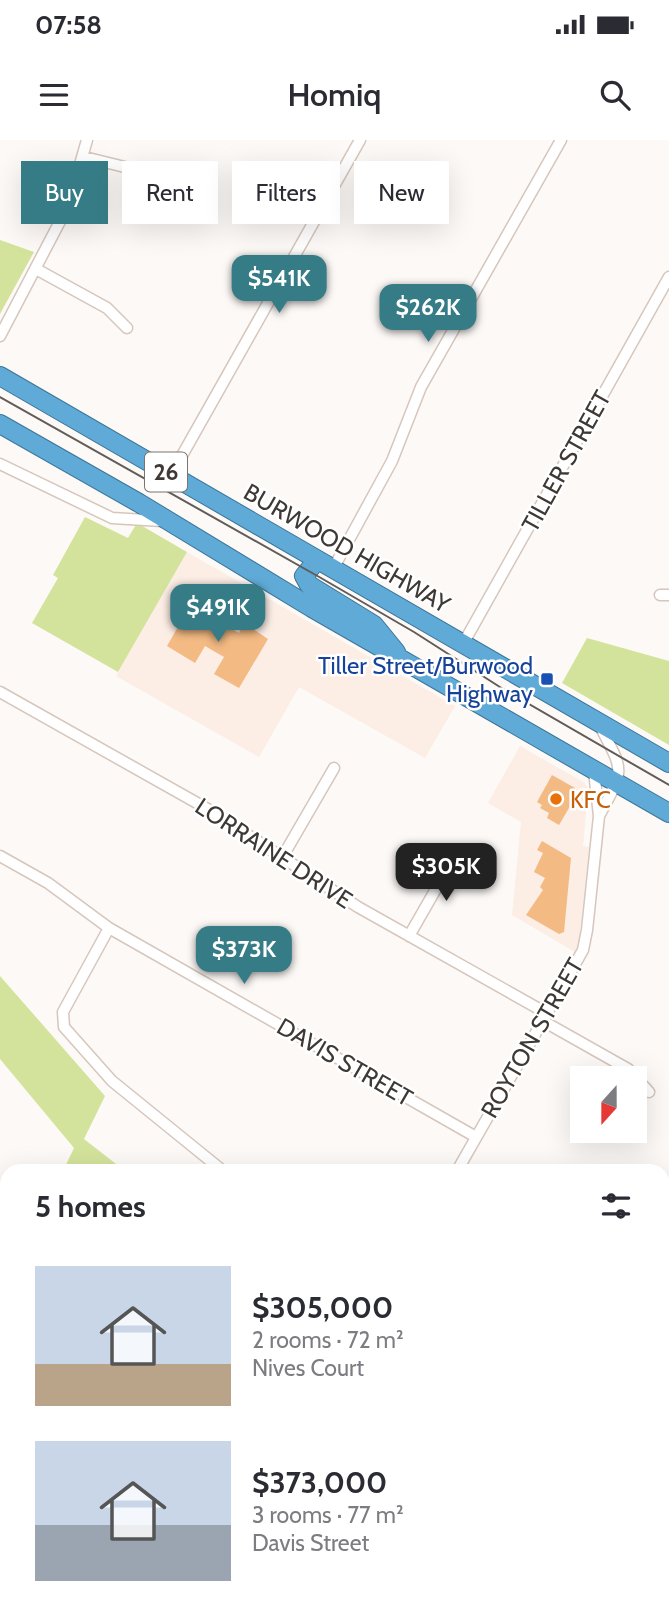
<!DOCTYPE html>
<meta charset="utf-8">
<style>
:root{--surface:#fff;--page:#f2f2f3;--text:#2b2b33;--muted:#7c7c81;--accent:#357c86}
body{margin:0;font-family:Cabin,sans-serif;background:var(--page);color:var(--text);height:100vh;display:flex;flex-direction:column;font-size:26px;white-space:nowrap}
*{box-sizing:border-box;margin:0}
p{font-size:23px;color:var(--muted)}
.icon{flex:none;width:38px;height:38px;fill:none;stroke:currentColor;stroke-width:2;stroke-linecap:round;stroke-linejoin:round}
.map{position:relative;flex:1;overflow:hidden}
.drawer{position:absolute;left:0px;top:1024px;width:670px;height:450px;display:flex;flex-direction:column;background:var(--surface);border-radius:21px 21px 0 0;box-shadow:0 7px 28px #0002}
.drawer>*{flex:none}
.hud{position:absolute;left:21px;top:21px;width:628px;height:63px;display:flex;gap:14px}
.needle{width:46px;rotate:201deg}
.fabs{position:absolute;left:570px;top:926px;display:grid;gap:14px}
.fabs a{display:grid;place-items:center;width:77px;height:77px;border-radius:0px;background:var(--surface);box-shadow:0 7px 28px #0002;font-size:35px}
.price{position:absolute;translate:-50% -60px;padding:0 16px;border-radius:14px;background:var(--accent);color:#fff;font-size:23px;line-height:46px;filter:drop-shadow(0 2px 4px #0008)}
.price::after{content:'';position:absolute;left:50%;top:42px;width:21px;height:16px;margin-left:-10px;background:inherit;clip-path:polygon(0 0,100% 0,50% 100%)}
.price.active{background:#222;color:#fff}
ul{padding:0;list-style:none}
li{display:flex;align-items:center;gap:21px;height:175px;padding:0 35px}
li span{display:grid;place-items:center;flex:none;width:196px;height:140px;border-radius:0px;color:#555}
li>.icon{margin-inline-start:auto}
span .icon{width:84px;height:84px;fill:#fffc;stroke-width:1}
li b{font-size:30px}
h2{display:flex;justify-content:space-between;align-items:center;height:84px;padding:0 35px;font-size:30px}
.pill{padding:0 24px;border-radius:0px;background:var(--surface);box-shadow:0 7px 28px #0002;font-size:24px;line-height:63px}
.pill.active{background:var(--accent);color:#fff}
.status{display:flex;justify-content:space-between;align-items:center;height:49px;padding:0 35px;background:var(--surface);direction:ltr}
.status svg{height:19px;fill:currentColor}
header{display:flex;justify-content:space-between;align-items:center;height:91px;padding:0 35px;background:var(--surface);font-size:32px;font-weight:600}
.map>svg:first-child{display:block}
.built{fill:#fcede5}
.green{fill:#d3e39b}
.water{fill:#b0dff6;stroke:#8eadbc;stroke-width:2}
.building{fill:#f3ba83}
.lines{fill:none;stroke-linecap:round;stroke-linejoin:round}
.minor-casing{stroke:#d6c6bc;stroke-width:13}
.secondary-casing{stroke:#d6c6bc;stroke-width:18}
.trunk-casing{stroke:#3a7598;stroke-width:20}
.minor{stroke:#fff;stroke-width:10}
.secondary{stroke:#c3dff0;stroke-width:16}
.trunk{stroke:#60aad7;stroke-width:18}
.tram{stroke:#625c59;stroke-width:2}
.transit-dot{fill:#1a4fb4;stroke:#fff;stroke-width:2.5}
.food-dot{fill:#e8710a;stroke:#fff;stroke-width:2.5}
.labels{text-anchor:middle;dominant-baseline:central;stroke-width:5;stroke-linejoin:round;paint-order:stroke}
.shield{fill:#fff;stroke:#797472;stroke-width:2}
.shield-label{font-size:23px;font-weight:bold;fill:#3f3935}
.street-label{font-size:24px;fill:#3f3935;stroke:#fff}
.transit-label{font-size:24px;fill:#164399;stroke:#fff;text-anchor:end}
.food-label{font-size:24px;fill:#c56008;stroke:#fff;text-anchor:start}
</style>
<div class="status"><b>07:58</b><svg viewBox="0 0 49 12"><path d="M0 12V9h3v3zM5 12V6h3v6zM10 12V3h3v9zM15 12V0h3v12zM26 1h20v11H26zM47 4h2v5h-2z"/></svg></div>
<header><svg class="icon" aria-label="menu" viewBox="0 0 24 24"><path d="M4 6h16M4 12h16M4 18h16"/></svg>Homiq<svg class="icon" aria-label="search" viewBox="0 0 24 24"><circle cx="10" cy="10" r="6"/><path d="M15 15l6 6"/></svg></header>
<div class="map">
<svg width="669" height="1473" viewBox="0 0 669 1473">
<rect width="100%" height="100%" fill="#fdf9f7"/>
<path class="built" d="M 187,412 L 455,566 L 425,618 L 299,547 L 259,617 L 116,536 Z
M 520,606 L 585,643 L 588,650 L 583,706 L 589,707 L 579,800 L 575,812 L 512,775 L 521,682 L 488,663 Z"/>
<path class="green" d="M 0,100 L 34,112 L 0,174 Z
M 85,377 L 128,398 L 137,383 L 187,412 L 118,532 L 32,483 L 58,438 L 53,435 Z
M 587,498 L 669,521 L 669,605 L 562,543 Z
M 0,836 L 105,956 L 84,999 L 125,1031 L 63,1031 L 74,1008 L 0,919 Z
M 7,1348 L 7,1466 L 362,1467 L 358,1473 L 0,1473 L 0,1361 Z"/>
<path class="water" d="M 663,1444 L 669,1448 L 669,1473 L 459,1473 L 447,1467 L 663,1466 Z"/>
<path class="building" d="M 191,464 L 214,475 L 213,477 L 219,482 L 239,493 L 243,485 L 251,490 L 252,488 L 268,499 L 239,548 L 214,534 L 224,517 L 205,506 L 195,523 L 167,506 Z
M 552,635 L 575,648 L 572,653 L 576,656 L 559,685 L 547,678 L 549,673 L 540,668 L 542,665 L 537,662 Z
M 542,701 L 571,718 L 564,792 L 559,794 L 526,775 L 543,750 L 540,747 L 545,738 L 534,732 L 543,713 L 537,710 Z"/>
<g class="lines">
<defs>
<path id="minor" d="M 84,17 L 186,42
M 36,129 L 107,168 L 127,188
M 0,196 L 68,66 L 87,0
M 0,324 L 112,378 L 162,381
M 171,335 L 360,0
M 333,429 L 392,321 L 421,247 L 561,0
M 660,455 L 669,455
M 463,504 L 669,137
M 0,552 L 213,672 L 358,767 L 548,874
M 599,584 C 623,631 626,627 600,674
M 0,716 L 48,743 L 109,788 L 476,997
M 283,716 L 334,628
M 109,788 L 63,872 L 64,887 L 112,941 L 223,1031
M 409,796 L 456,714
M 543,881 L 628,929 L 649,952
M 457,1031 L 583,810 L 587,790 L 599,676 L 594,631
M 663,1227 L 669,1232
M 669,1307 L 669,1337"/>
<path id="secondary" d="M 0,1239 L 7,1242
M 405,1466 L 416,1473"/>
<path id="trunk" d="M 0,236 L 669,623
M 0,284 L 139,363 L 312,468 L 669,673
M 317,420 L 304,436 L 309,445 L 374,485 L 396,512"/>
</defs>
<use href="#minor" class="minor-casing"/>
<use href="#secondary" class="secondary-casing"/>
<use href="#trunk" class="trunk-casing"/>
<use href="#minor" class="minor"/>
<use href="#secondary" class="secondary"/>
<use href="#trunk" class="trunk"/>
<path class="tram" d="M 0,257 L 321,438 L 414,492 L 503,549 L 669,645"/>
</g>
<rect class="transit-dot" x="540" y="532" width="14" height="14" rx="3.5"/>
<circle class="food-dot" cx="556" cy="659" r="7"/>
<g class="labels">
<rect class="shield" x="145" y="312.5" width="42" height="39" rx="5"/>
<g class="shield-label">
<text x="166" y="332">26</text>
</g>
<g class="street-label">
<text transform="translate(566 321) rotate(-61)">TILLER STREET</text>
<text transform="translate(347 408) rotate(30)">BURWOOD HIGHWAY</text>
<text transform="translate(274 713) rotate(33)">LORRAINE DRIVE</text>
<text transform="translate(532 898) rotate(-60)">ROYTON STREET</text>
<text transform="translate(345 922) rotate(30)">DAVIS STREET</text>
</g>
<g class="transit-label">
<text x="533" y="525">Tiller Street/Burwood<tspan x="533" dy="28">Highway</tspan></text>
</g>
<g class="food-label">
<text x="570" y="659">KFC</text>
</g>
</g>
</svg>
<div class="fabs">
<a><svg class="needle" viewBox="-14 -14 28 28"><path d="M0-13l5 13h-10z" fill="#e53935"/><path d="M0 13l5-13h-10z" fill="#7c7c81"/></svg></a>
</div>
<b class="price" style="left:279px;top:175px">$541K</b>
<b class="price" style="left:428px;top:204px">$262K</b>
<b class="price" style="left:218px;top:504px">$491K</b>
<b class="price active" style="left:446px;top:763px">$305K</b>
<b class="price" style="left:244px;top:846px">$373K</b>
<div class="hud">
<a class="pill active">Buy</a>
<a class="pill">Rent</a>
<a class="pill">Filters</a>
<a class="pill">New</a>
</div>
<section class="drawer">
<h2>5 homes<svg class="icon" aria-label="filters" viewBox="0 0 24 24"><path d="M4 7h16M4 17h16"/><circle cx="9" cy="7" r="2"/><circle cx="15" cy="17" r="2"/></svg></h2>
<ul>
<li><span style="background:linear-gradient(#c9d6e8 70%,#b9a48a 0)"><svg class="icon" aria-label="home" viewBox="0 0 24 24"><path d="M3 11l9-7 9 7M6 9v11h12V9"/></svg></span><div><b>$305,000</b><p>2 rooms · 72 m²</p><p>Nives Court</p></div></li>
<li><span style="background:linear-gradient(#c9d6e8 60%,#9aa5b1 0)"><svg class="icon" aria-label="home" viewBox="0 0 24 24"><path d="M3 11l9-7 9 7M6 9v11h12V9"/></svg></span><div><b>$373,000</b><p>3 rooms · 77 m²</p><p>Davis Street</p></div></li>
</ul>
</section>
</div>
